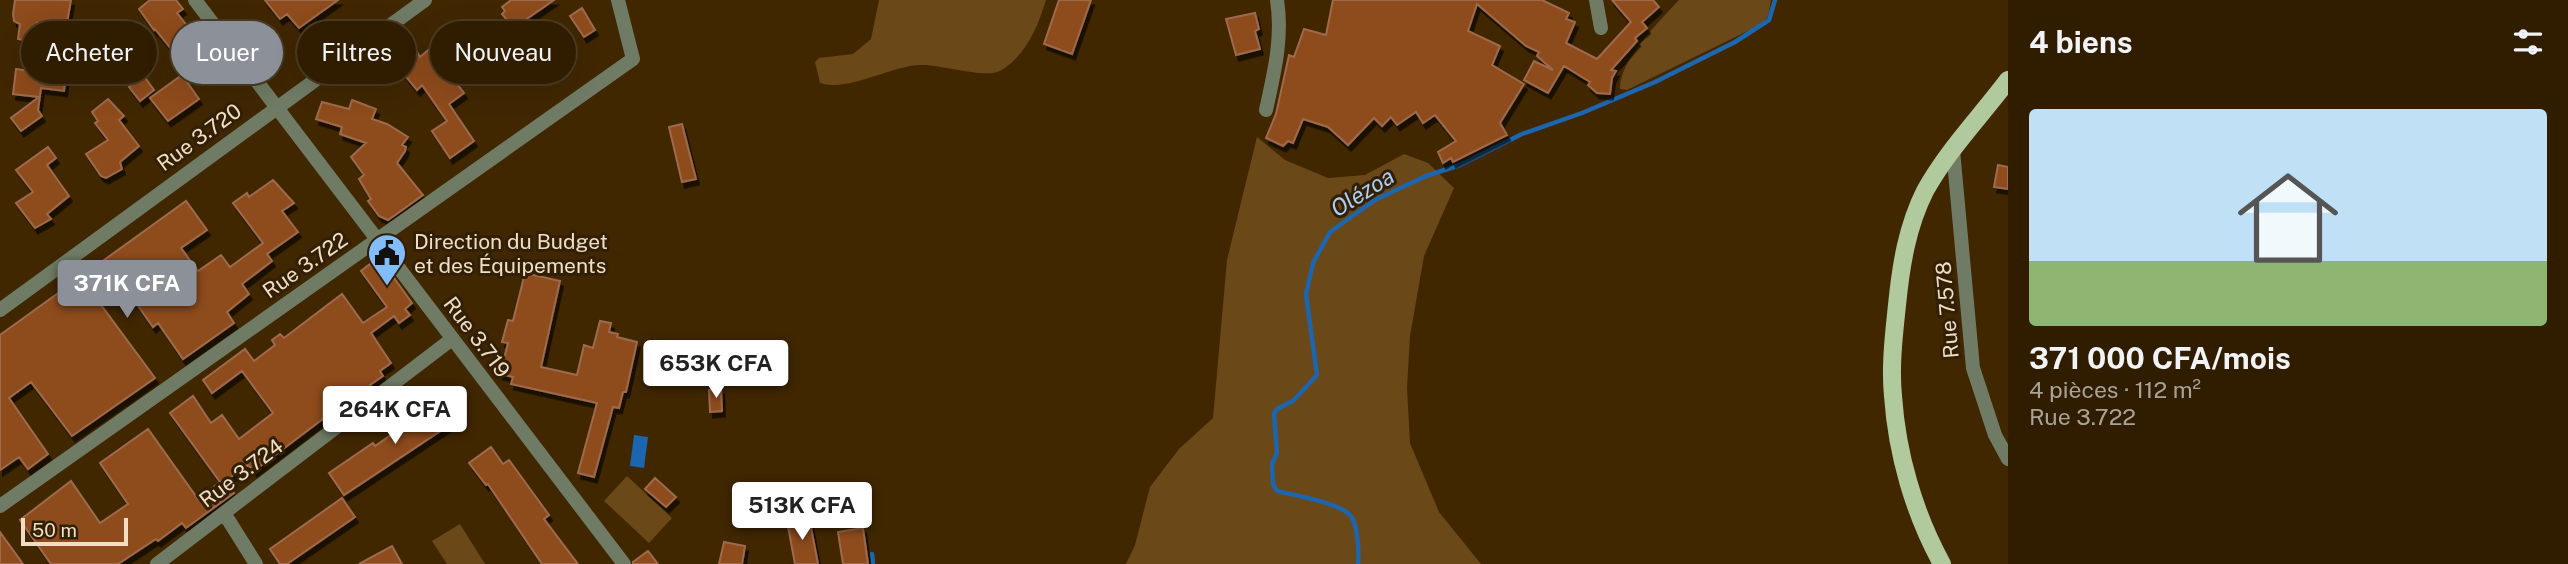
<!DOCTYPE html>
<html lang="fr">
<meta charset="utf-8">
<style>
:root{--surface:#301d00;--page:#38260a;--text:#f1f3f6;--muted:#a8a299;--line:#4b3b22;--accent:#8c9099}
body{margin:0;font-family:"Public Sans",sans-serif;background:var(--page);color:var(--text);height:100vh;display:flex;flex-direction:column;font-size:26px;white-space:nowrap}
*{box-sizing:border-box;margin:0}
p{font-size:23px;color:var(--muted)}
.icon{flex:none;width:38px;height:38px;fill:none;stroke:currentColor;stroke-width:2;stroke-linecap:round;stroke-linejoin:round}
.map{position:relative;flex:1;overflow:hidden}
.details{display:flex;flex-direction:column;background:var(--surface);width:560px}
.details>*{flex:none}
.hud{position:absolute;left:21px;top:21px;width:665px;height:63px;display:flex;gap:14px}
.scale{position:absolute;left:21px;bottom:18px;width:107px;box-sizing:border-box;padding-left:7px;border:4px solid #f1dcc4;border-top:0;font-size:19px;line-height:24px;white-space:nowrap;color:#f1dcc4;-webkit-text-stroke:5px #311f06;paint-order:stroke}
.price{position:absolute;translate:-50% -60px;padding:0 16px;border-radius:7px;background:#fff;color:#222;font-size:23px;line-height:46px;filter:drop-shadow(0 2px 4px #0008)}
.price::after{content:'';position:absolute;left:50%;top:42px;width:21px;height:16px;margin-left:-10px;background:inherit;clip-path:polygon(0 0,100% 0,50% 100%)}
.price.active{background:var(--accent);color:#fff}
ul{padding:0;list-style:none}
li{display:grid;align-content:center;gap:14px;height:371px;padding:0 21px}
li+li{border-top:2px solid var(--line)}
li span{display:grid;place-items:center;height:217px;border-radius:7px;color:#555}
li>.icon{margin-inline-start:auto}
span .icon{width:126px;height:126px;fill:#fffc;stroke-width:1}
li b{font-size:30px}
h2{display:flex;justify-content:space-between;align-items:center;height:84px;padding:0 21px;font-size:30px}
.chip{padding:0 24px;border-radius:32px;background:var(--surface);box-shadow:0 7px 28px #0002,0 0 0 2px var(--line);font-size:24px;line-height:63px}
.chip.active{background:var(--accent);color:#fff}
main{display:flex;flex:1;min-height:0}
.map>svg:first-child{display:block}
.green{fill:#6b4818}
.water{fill:#1b66ae}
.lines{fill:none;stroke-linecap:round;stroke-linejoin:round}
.stream{stroke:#1b66ae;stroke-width:4.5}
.building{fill:#8e4b1d;stroke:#9e6b4d;stroke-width:2;filter:url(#shadow)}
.street{stroke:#6f7b65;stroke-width:14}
.primary{stroke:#b0c99d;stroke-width:18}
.labels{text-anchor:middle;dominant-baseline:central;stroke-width:6;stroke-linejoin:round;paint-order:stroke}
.street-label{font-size:21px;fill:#f1dcc4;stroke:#311f06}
.poi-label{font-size:21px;fill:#f1dcc4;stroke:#311f06;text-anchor:start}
.water-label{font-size:23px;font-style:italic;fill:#accef5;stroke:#311f06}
</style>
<main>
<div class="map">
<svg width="2008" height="564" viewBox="0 0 2008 564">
<defs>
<filter id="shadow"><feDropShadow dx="3" dy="5.5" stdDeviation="0" flood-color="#0009"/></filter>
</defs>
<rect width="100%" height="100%" fill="#402700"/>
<path class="green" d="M 879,0 L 1046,0 C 1038,27 1025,57 1000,71 C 986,79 940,64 920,65 C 890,66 849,92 820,83 L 815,62 L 819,58 L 853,54 L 871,39 Z
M 1679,0 L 1771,0 L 1768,16 L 1762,24 L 1627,90 L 1620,89 C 1619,60 1660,21 1679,0 Z
M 1257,137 L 1285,160 L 1328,178 L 1365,175 L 1404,154 L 1428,163 L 1454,188 L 1424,256 L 1410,336 L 1407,388 L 1410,443 L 1439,512 L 1481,564 L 1126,564 L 1135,545 L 1150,487 L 1179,449 L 1213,418 L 1227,260 Z
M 627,476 L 672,518 L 649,543 L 604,501 Z
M 460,524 L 485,564 L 447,564 L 432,541 Z"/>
<path class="water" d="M 634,435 L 648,437 L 644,468 L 630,466 Z"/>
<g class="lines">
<path class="stream" d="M 872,554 L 873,564
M 1358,564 C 1359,553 1358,523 1350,515 C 1339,503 1294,495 1277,491 L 1273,484 L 1272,464 L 1277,453 L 1274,414 L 1277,409 L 1293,401 L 1317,375 L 1306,294 L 1313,263 L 1330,232 L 1375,200 L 1426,176 L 1460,165 L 1522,134 L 1582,113 L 1655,82 L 1735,42 L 1769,20 L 1775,0"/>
</g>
<path class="building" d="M 15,0 L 71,0 L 67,23 L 61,27 L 37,23 L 33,42 L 18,39 L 20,24 L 14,21 L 13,14 Z
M 150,0 L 176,0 L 183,9 L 177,13 L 216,62 L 195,78 L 155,29 L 154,30 L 139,9 Z
M 265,0 L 338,0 L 299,28 L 287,14 L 280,19 Z
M 511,0 L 554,0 L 518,25 L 515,22 L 511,25 L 502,14 L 505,11 L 502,7 Z
M 1059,0 L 1091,0 L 1072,54 L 1044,44 Z
M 1333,0 L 1542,0 L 1569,13 L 1566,19 L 1575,22 L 1566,43 L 1597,59 L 1631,22 L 1612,0 L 1653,0 L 1659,7 L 1642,22 L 1647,28 L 1635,38 L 1637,41 L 1611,70 L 1616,71 L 1612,78 L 1610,94 L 1597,93 L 1588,85 L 1590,82 L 1564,66 L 1548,93 L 1524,80 L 1534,61 L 1553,70 L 1537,56 L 1539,52 L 1526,46 L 1477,4 L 1468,31 L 1500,46 L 1492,65 L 1524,84 L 1500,123 L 1507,135 L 1453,162 L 1451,158 L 1443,163 L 1438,152 L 1456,141 L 1435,115 L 1423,123 L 1416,112 L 1397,125 L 1391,117 L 1382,126 L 1374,118 L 1348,145 L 1328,127 L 1303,119 L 1293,143 L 1288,141 L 1283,146 L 1266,138 L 1276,114 L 1289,55 L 1294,57 L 1304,29 L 1326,35 Z
M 582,8 L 595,30 L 584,37 L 570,16 Z
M 1255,13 L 1259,29 L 1255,31 L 1260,49 L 1236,55 L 1226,19 Z
M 439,41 L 454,59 L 445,68 L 464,93 L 449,104 L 474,141 L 450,158 L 432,131 L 447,121 L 422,85 L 417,90 L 398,67 L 417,52 L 420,57 Z
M 16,69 L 66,76 L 64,91 L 41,88 L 38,110 L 42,116 L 21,131 L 11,118 L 39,97 L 13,94 Z
M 182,75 L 199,99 L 168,121 L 150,98 Z
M 144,76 L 154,90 L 140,101 L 129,87 Z
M 108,99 L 124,116 L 119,120 L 139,146 L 120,162 L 122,169 L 106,178 L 101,176 L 86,154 L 108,140 L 95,123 L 98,121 L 92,112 Z
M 352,100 L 376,109 L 372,119 L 387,124 L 408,137 L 402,145 L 406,147 L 405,151 L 397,163 L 423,195 L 388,220 L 379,216 L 368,201 L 371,199 L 359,179 L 364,175 L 351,157 L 366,143 L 340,134 L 342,127 L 316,119 L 322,102 L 349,109 Z
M 682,124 L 696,179 L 682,182 L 669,127 Z
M 48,147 L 56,158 L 47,165 L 69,196 L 47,214 L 51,219 L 35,228 L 16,203 L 33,192 L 16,170 Z
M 1998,165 L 2008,167 L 2008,189 L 1994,187 Z
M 273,180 L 294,203 L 282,211 L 298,232 L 267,254 L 272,261 L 242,284 L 249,294 L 227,312 L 234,323 L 183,359 L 158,323 L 153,327 L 117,276 L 93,294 L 155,378 L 72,436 L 31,382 L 9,398 L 48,454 L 28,469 L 19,457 L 0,470 L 0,335 L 186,201 L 207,230 L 181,248 L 198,271 L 221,255 L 230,267 L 263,243 L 233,203 L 247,193 L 249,197 Z
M 379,257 L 412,303 L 405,309 L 410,315 L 399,323 L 394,316 L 371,333 L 391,363 L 380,371 L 383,376 L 370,385 L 372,388 L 352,403 L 348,400 L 254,471 L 248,465 L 225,481 L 234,493 L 186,528 L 182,523 L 158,541 L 156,539 L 118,564 L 51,564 L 20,520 L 71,481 L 100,523 L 128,504 L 100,463 L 148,429 L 198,499 L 220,482 L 170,413 L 193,396 L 211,423 L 222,415 L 239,439 L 273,413 L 242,371 L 212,393 L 203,380 L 245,349 L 254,361 L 275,345 L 272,340 L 280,334 L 284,338 L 342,294 L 363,323 L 387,307 L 361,271 Z
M 525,273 L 560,281 L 541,367 L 577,375 L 584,345 L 593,348 L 600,321 L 611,323 L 609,332 L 618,334 L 617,337 L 637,342 L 626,392 L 623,392 L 619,408 L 613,407 L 594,477 L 578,473 L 597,403 L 511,384 L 513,377 L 500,374 L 508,343 L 502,342 L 508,320 L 513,321 Z
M 721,389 L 722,411 L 710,412 L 709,390 Z
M 448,395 L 463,416 L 344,495 L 329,473 L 373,443 L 375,446 Z
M 491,447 L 503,464 L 509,460 L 549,515 L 544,519 L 578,564 L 542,564 L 488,484 L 486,485 L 469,463 Z
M 655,478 L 676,497 L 666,507 L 645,489 Z
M 342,498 L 355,517 L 287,564 L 280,564 L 270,549 Z
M 809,517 L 818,564 L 795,564 L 787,521 Z
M 863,528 L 868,564 L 843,564 L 838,532 Z
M 0,532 L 23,564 L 0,564 Z
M 724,542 L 745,546 L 742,564 L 719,564 Z
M 392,546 L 402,564 L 359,564 Z
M 648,551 L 658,564 L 633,564 L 633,562 Z"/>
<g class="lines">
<path class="street" d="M 195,0 L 624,564
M 1596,0 L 1601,28
M 1266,110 C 1274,73 1283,38 1277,0
M 1953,150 L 1973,368 L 1995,435 L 2008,459
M 0,310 L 425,0
M 0,506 L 633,59 L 618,0
M 224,513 L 256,564
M 157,564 L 452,339"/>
<path class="primary" d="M 1942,564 C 1914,513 1897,454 1893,396 C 1890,366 1894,334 1897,305 C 1901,265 1907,227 1925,191 C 1947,151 1981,116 2008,80"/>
</g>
<defs>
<symbol id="civic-pin" viewBox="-11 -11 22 30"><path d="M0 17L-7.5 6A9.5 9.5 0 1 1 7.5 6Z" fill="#83bcfb" stroke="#311f06"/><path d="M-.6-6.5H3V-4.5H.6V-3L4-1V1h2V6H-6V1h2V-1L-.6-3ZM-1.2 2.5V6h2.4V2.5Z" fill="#111"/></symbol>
</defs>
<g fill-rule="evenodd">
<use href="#civic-pin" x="365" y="231" width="44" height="60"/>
</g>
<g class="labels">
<g class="street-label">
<text transform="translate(199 137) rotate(-36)">Rue 3.720</text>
<text transform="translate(305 265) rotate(-35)">Rue 3.722</text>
<text transform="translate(1947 310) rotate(-95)">Rue 7.578</text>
<text transform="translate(477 337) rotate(53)">Rue 3.719</text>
<text transform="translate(241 473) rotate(-37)">Rue 3.724</text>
</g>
<g class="poi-label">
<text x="414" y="241">Direction du Budget<tspan x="414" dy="24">et des Équipements</tspan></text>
</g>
<g class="water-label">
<text transform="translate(1362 192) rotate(-32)">Olézoa</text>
</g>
</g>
</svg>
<div class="scale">50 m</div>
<b class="price active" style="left:127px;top:320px">371K CFA</b>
<b class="price" style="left:716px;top:400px">653K CFA</b>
<b class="price" style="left:395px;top:446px">264K CFA</b>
<b class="price" style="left:802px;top:542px">513K CFA</b>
<div class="hud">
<a class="chip">Acheter</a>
<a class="chip active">Louer</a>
<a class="chip">Filtres</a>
<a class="chip">Nouveau</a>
</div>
</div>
<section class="details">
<h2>4 biens<svg class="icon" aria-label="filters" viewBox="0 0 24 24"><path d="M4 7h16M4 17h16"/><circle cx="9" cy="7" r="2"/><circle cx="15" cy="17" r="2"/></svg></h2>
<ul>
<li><span style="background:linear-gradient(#bfe0f5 70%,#8fb573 0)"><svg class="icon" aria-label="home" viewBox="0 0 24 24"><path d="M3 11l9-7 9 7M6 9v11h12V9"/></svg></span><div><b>371 000 CFA/mois</b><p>4 pièces · 112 m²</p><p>Rue 3.722</p></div></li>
</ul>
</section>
</main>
